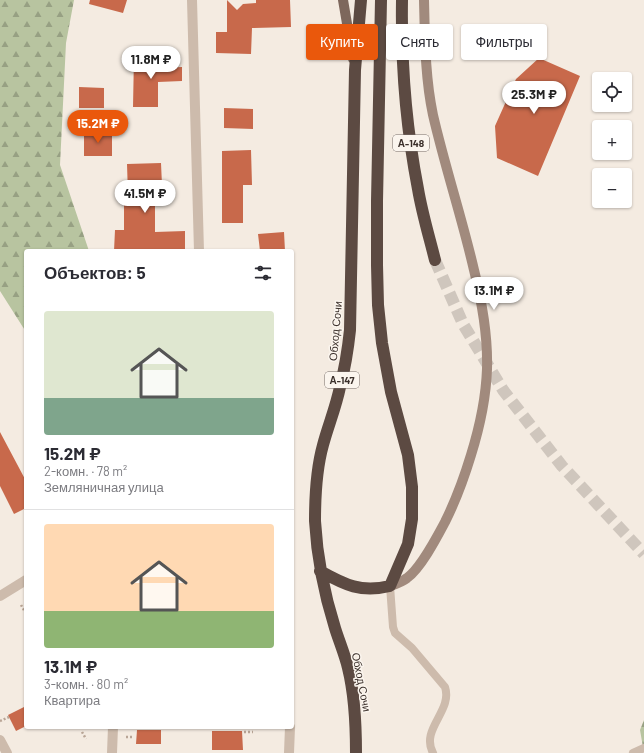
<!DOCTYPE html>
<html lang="ru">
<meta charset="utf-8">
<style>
:root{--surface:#fff;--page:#f2f2f3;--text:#2b2b33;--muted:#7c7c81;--line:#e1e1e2;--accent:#ea580c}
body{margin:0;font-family:Barlow,sans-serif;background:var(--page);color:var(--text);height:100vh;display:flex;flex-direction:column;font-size:15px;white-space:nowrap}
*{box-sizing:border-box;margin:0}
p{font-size:13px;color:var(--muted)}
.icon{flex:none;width:22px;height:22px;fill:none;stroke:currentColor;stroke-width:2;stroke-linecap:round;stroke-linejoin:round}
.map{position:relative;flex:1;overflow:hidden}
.details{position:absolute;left:24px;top:249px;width:270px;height:480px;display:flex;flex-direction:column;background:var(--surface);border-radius:4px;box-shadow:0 1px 3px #0004}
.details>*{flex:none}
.banner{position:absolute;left:306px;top:24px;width:278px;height:36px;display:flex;gap:8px}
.buttons{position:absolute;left:592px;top:72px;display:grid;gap:8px}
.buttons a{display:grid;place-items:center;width:40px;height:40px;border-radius:4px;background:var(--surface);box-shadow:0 1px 3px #0004;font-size:20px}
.price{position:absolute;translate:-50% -34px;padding:0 9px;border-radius:14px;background:#fff;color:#222;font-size:13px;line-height:26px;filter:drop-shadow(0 1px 2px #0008)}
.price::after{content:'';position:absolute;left:50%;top:24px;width:12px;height:9px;margin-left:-6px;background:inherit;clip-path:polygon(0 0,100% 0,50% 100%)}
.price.selected{background:var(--accent);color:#fff}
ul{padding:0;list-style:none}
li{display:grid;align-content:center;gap:8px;height:212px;padding:0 20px}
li+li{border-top:1px solid var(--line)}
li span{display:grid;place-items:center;height:124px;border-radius:4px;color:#555}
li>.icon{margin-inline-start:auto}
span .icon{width:72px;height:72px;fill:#fffc;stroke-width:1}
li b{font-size:17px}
h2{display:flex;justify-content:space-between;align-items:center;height:48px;padding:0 20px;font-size:17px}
.pill{padding:0 14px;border-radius:4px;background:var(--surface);box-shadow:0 1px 3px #0004;font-size:14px;line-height:36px}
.pill.selected{background:var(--accent);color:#fff}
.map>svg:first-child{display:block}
.forest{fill:url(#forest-firs)}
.building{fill:#c8694b}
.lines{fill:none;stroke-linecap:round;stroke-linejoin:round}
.highway-tunnel{stroke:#cfc6bd;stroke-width:12;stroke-dasharray:12 6;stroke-linecap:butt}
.path{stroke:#b9a596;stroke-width:2.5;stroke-dasharray:2 2;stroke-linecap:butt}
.lane{stroke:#cdbbac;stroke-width:8}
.street{stroke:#cdbbac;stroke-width:10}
.secondary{stroke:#a18a7d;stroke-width:10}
.primary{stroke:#7d675c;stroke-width:10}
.highway{stroke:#5c4a42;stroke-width:12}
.labels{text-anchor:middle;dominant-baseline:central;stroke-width:3;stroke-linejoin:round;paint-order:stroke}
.shield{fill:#fbf5ee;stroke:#756b66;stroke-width:1}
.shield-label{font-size:10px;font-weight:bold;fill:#3b302b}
.street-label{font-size:11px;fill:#3b302b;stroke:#fbf5ee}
</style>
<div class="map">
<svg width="644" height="753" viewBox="0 0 644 753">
<defs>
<pattern id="forest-firs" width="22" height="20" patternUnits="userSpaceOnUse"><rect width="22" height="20" fill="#b8c4a0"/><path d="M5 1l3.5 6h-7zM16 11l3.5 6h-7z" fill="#97a083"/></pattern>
</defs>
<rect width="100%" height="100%" fill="#f4ebe1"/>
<path class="forest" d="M 0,0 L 74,0 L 66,43 L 60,165 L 89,251 L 26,251 L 26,332 L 0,291 Z
M 644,720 L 644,753 L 640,730 Z"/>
<path class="building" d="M 90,0 L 127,0 L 123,13 L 89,4 Z
M 227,0 L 237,10 L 243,4 L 256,3 L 256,0 L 290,0 L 291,27 L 252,28 L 251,54 L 216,53 L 216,32 L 227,32 Z
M 134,56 L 163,57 L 162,68 L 182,67 L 182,81 L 158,82 L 158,107 L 133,107 Z
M 539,58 L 580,76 L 538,176 L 497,158 L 495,126 L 516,79 Z
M 79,87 L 104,88 L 104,108 L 79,108 Z
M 224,108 L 253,109 L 253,129 L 224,128 Z
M 84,132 L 112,133 L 112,156 L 84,156 Z
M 251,150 L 252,185 L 243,185 L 243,223 L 222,223 L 222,151 Z
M 161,163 L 162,185 L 155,185 L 155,232 L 185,231 L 185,251 L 114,251 L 115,230 L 124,230 L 124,195 L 128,195 L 127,164 Z
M 284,232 L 285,251 L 260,251 L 258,234 Z
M 0,432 L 26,481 L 26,508 L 14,514 L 0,486 Z
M 26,706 L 26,726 L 16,731 L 8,715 Z
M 137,730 L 161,730 L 161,744 L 136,744 Z
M 212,731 L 242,731 L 243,750 L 212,750 Z"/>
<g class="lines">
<path class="highway-tunnel" d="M 435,260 L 463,324 L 503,390 L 562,466 L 644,554"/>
<path class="path" d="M 21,605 L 25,612
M 0,721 L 9,717
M 82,732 L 86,739
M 244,732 L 253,732
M 126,737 L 134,737"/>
<path class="lane" d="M 390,586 L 393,627 L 395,633 L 412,648 L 445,687 C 453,711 420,729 433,753
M 633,753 L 644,748"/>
<path class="street" d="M 192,0 L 199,251
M 0,596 L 26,580
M 0,740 L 7,753
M 112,753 L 113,727
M 289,753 L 290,727"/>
<path class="secondary" d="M 390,586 C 396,584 402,582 407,578 C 421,568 437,537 445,522 C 456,500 464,478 471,455 C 480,426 486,398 487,369 C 488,335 482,302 474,270 C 462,218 445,167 433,115 C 425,77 425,39 424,0"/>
<path class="primary" d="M 343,0 L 353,59"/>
<path class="highway" d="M 402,0 C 401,63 406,127 418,189 C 422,213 429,236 435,260
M 320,571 C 345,585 361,593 390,586 L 408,544 L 412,519 L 412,487 L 408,455 L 391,392 L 382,343 L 378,305 L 377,265 L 377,201 L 381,0
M 356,753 C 356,725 355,696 348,668 C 345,655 339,641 335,628 C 324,593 317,557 315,521 C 315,495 316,470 323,445 C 328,426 336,407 340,387 C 345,368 348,349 350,330 L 355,70 L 361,0"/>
</g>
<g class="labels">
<g class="shield">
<rect x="393" y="135" width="36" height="16" rx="3"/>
<rect x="325" y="372" width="34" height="16" rx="3"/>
</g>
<g class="shield-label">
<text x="411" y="143">А-148</text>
<text x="342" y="380">А-147</text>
</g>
<g class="street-label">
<text transform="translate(335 331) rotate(-85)">Обход Сочи</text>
<text transform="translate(362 682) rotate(79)">Обход Сочи</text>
</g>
</g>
</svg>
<div class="buttons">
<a><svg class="icon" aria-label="locate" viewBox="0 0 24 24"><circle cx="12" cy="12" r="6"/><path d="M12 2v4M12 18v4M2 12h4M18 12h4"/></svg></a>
<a>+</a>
<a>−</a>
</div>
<b class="price" style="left:151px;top:80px">11.8M ₽</b>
<b class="price" style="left:534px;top:115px">25.3M ₽</b>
<b class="price selected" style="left:98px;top:144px">15.2M ₽</b>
<b class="price" style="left:145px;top:214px">41.5M ₽</b>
<b class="price" style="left:494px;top:311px">13.1M ₽</b>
<div class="banner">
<a class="pill selected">Купить</a>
<a class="pill">Снять</a>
<a class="pill">Фильтры</a>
</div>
<section class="details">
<h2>Объектов: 5<svg class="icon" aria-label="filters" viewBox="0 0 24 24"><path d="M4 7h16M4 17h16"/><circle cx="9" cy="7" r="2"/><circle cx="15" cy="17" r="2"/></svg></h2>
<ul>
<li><span style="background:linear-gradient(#dfe7d0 70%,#7fa58c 0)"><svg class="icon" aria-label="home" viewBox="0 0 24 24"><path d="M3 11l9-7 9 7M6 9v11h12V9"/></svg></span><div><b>15.2M ₽</b><p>2-комн. · 78 m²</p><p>Земляничная улица</p></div></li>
<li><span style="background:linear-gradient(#ffd9b3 70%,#8fb573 0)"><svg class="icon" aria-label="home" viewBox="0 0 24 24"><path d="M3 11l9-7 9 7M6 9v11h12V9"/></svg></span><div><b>13.1M ₽</b><p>3-комн. · 80 m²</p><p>Квартира</p></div></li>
</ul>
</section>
</div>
